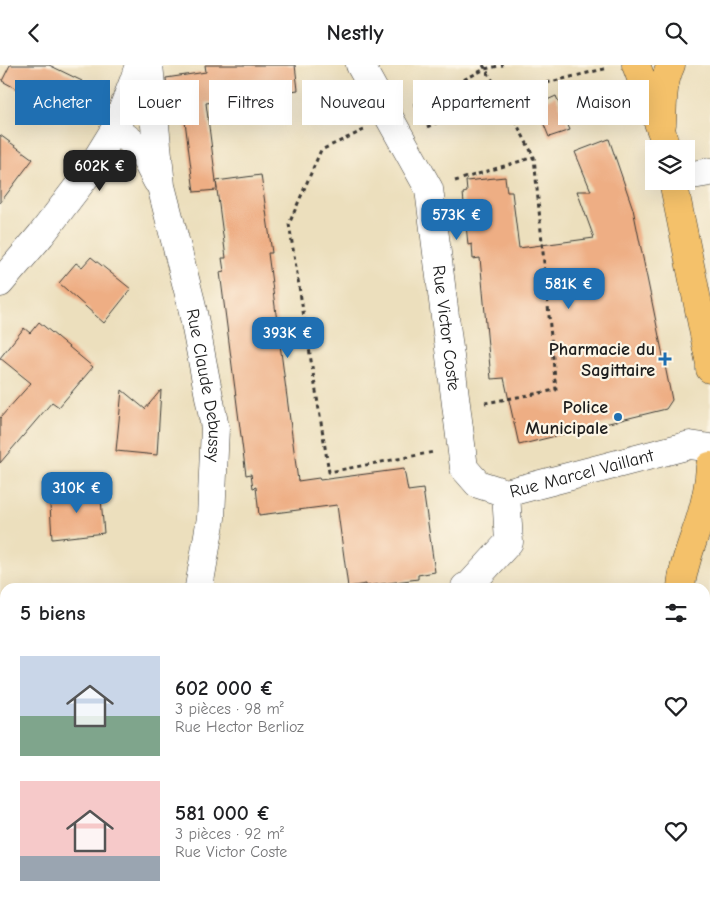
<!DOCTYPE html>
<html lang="fr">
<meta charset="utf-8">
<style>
:root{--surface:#fff;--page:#f2f2f2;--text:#202124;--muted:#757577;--accent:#1f6fb2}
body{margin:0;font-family:"Comic Neue",sans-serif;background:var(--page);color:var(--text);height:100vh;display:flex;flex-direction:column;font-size:19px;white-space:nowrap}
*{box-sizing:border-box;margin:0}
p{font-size:16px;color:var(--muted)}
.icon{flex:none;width:28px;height:28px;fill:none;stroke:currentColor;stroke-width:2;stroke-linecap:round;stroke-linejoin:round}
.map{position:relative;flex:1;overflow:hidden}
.panel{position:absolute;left:0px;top:518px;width:710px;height:321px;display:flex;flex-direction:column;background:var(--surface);border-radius:15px 15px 0 0;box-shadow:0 5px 20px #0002}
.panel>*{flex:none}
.guide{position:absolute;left:15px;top:15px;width:680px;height:45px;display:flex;gap:10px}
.tools{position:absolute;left:645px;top:75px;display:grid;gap:10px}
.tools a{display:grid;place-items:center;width:50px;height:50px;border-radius:0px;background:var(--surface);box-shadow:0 5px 20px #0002;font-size:25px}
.price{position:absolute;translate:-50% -42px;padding:0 11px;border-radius:10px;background:var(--accent);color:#fff;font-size:16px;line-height:32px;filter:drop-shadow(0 1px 2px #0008)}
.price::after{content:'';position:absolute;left:50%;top:30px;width:15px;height:11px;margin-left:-8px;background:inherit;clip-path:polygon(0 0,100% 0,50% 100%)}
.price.current{background:#222;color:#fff}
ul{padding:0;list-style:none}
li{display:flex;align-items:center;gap:15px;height:125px;padding:0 20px}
li span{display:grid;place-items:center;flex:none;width:140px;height:100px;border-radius:0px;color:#555}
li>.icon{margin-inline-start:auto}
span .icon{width:60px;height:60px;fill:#fffc;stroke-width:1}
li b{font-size:21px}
h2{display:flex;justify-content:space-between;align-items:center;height:60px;padding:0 20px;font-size:21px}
.chip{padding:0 18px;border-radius:0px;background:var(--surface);box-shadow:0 5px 20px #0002;font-size:18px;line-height:45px}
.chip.current{background:var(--accent);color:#fff}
header{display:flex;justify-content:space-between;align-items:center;height:65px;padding:0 20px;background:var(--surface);font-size:22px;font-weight:800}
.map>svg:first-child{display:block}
.building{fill:#eeae84}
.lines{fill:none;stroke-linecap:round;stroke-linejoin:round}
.street-casing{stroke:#3b3934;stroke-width:29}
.primary-casing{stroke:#3b3934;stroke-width:29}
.path{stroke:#3b3934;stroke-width:3;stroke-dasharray:4 4;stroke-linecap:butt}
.street{stroke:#fff;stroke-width:28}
.primary{stroke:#f4c16a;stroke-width:28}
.poi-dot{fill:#1f6fb2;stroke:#fcf5e5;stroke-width:2}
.labels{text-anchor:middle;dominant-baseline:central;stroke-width:4.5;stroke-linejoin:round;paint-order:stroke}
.street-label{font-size:18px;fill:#1c1c1c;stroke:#fcf5e5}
.poi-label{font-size:18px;font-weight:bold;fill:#1c1c1c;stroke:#fcf5e5;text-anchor:end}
</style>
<header><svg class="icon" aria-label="back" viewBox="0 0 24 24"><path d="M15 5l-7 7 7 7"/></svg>Nestly<svg class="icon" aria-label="search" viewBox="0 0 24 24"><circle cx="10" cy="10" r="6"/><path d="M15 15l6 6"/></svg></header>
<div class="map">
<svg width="710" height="838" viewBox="0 0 710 838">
<rect width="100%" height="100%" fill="#fcf5e5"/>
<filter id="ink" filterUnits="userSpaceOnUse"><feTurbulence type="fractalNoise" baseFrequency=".02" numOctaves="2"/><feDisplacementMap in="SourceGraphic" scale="10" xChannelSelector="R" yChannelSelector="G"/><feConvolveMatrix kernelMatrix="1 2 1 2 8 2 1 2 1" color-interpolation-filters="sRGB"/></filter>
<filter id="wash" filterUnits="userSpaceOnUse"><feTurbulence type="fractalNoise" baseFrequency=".0096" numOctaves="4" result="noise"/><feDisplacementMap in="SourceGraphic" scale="20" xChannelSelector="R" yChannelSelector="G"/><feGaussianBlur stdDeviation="1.12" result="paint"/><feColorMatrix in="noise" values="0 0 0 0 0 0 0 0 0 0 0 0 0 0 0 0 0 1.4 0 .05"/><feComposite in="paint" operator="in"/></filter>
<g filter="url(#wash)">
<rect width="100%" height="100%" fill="#ecdfbd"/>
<g id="blocks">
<path class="building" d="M 10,0 L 49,0 L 82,16 L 72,36 L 66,34 L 57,52 L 29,38 L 32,32 L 2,16 Z
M 205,0 L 295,0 L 298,25 L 206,38 L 217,124 L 216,116 L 261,110 L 272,188 L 268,188 L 298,416 L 319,413 L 320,415 L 404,404 L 408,426 L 423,424 L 435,507 L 418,510 L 418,514 L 366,521 L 366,519 L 348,522 L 337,440 L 259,450 L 256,422 L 253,423 L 251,409 L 246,410 L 220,207 L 224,206 L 222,193 L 226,193 L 217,125 L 194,127 L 182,33 L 168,35 L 166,13 L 206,7 Z
M 556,31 L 570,65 L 549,72 L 536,40 Z
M 0,70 L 33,94 L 0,138 Z
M 609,74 L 633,144 L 672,335 L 666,344 L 519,380 L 504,313 L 491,314 L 480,193 L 473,194 L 472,179 L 468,180 L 463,128 L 467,127 L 466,116 L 505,112 L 507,127 L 512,127 L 519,183 L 594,173 L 577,126 L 591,126 L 575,87 Z
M 91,192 L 131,224 L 104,258 L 59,218 L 76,198 L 82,202 Z
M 39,257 L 93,302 L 59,342 L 52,337 L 0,398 L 0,353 L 31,318 L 0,293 L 24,263 L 30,268 Z
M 122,325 L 145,344 L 161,325 L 157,390 L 116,386 Z
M 100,423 L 104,468 L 52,474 L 50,440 L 57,439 L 57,426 Z"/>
</g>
</g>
<g filter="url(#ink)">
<use href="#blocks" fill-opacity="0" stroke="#3b3934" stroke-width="1"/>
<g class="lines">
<defs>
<g id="street">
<path id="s1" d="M 149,0 L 161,121 L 191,237 L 215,363 L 211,453 L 199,522"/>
<path id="s2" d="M 360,0 L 429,124 L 464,403 L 478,419 L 506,428"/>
<path d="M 115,64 L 131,76 L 146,95 L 157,116"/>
<path d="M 686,111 L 710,107"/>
<path d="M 0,218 L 41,170 L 86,111 L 115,64 L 134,15 L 139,0"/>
<path id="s3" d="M 465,522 L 468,522 L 509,477 L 506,428 L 690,380 L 710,383"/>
<path d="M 705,581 L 710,580"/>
<path d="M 0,751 L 5,746"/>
</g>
<path id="primary" d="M 636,0 L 662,68 L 666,84
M 662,59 C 663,39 662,18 671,0
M 673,116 L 710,299 L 710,304
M 681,522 C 683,498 694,475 701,451 C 706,434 709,418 710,401
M 705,598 L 710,604"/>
</defs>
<use href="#street" class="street-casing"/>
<use href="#primary" class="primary-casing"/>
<path class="path" d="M 483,0 L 501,29 L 534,92 L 556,325 L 485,338
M 414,40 L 485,4 L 503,0
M 427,62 L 501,29 L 608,3
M 364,65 L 321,85 L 289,159 L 329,407 L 434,387
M 455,116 L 534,92
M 705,662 L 710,660
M 260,834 L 264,838
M 380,834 L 387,838
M 573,834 L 577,838
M 176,838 L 181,834
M 344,838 L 356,834
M 473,838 L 479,834"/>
<use href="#street" class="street"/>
<use href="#primary" class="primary"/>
</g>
</g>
<g class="poi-dot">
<path d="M662.5 286.5h5v5h5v5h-5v5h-5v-5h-5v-5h5z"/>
<circle cx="618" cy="352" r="5"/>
</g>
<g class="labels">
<g class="street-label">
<text stroke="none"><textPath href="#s2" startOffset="282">Rue Victor Coste</textPath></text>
<text stroke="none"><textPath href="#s1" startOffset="326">Rue Claude Debussy</textPath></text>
<text stroke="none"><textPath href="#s3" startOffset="191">Rue Marcel Vaillant</textPath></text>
</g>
<g class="poi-label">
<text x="655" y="284">Pharmacie du<tspan x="655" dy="21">Sagittaire</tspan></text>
<text x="608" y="342">Police<tspan x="608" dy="21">Municipale</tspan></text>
</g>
</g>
</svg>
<div class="tools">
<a><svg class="icon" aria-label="layers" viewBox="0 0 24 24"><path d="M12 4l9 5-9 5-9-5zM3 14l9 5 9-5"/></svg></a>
</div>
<b class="price current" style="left:100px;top:127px">602K €</b>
<b class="price" style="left:457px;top:176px">573K €</b>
<b class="price" style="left:569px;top:245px">581K €</b>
<b class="price" style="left:288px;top:294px">393K €</b>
<b class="price" style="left:77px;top:449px">310K €</b>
<div class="guide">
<a class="chip current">Acheter</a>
<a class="chip">Louer</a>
<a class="chip">Filtres</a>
<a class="chip">Nouveau</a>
<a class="chip">Appartement</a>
<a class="chip">Maison</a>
</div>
<section class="panel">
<h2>5 biens<svg class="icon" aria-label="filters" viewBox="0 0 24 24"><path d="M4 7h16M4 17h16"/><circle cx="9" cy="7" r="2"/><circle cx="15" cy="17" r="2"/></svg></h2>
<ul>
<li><span style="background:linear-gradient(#c9d6e8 60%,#7fa58c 0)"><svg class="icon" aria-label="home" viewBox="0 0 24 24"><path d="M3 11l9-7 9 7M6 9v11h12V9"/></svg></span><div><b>602 000 €</b><p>3 pièces · 98 m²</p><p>Rue Hector Berlioz</p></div><svg class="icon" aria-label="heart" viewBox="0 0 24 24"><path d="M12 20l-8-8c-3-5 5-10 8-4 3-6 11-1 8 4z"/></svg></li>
<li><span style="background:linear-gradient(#f6c9c9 75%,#9aa5b1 0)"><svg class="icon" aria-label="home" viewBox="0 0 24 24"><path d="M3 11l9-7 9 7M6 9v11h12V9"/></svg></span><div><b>581 000 €</b><p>3 pièces · 92 m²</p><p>Rue Victor Coste</p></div><svg class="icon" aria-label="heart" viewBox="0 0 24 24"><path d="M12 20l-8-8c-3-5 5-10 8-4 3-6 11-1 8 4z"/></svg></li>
</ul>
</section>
</div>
